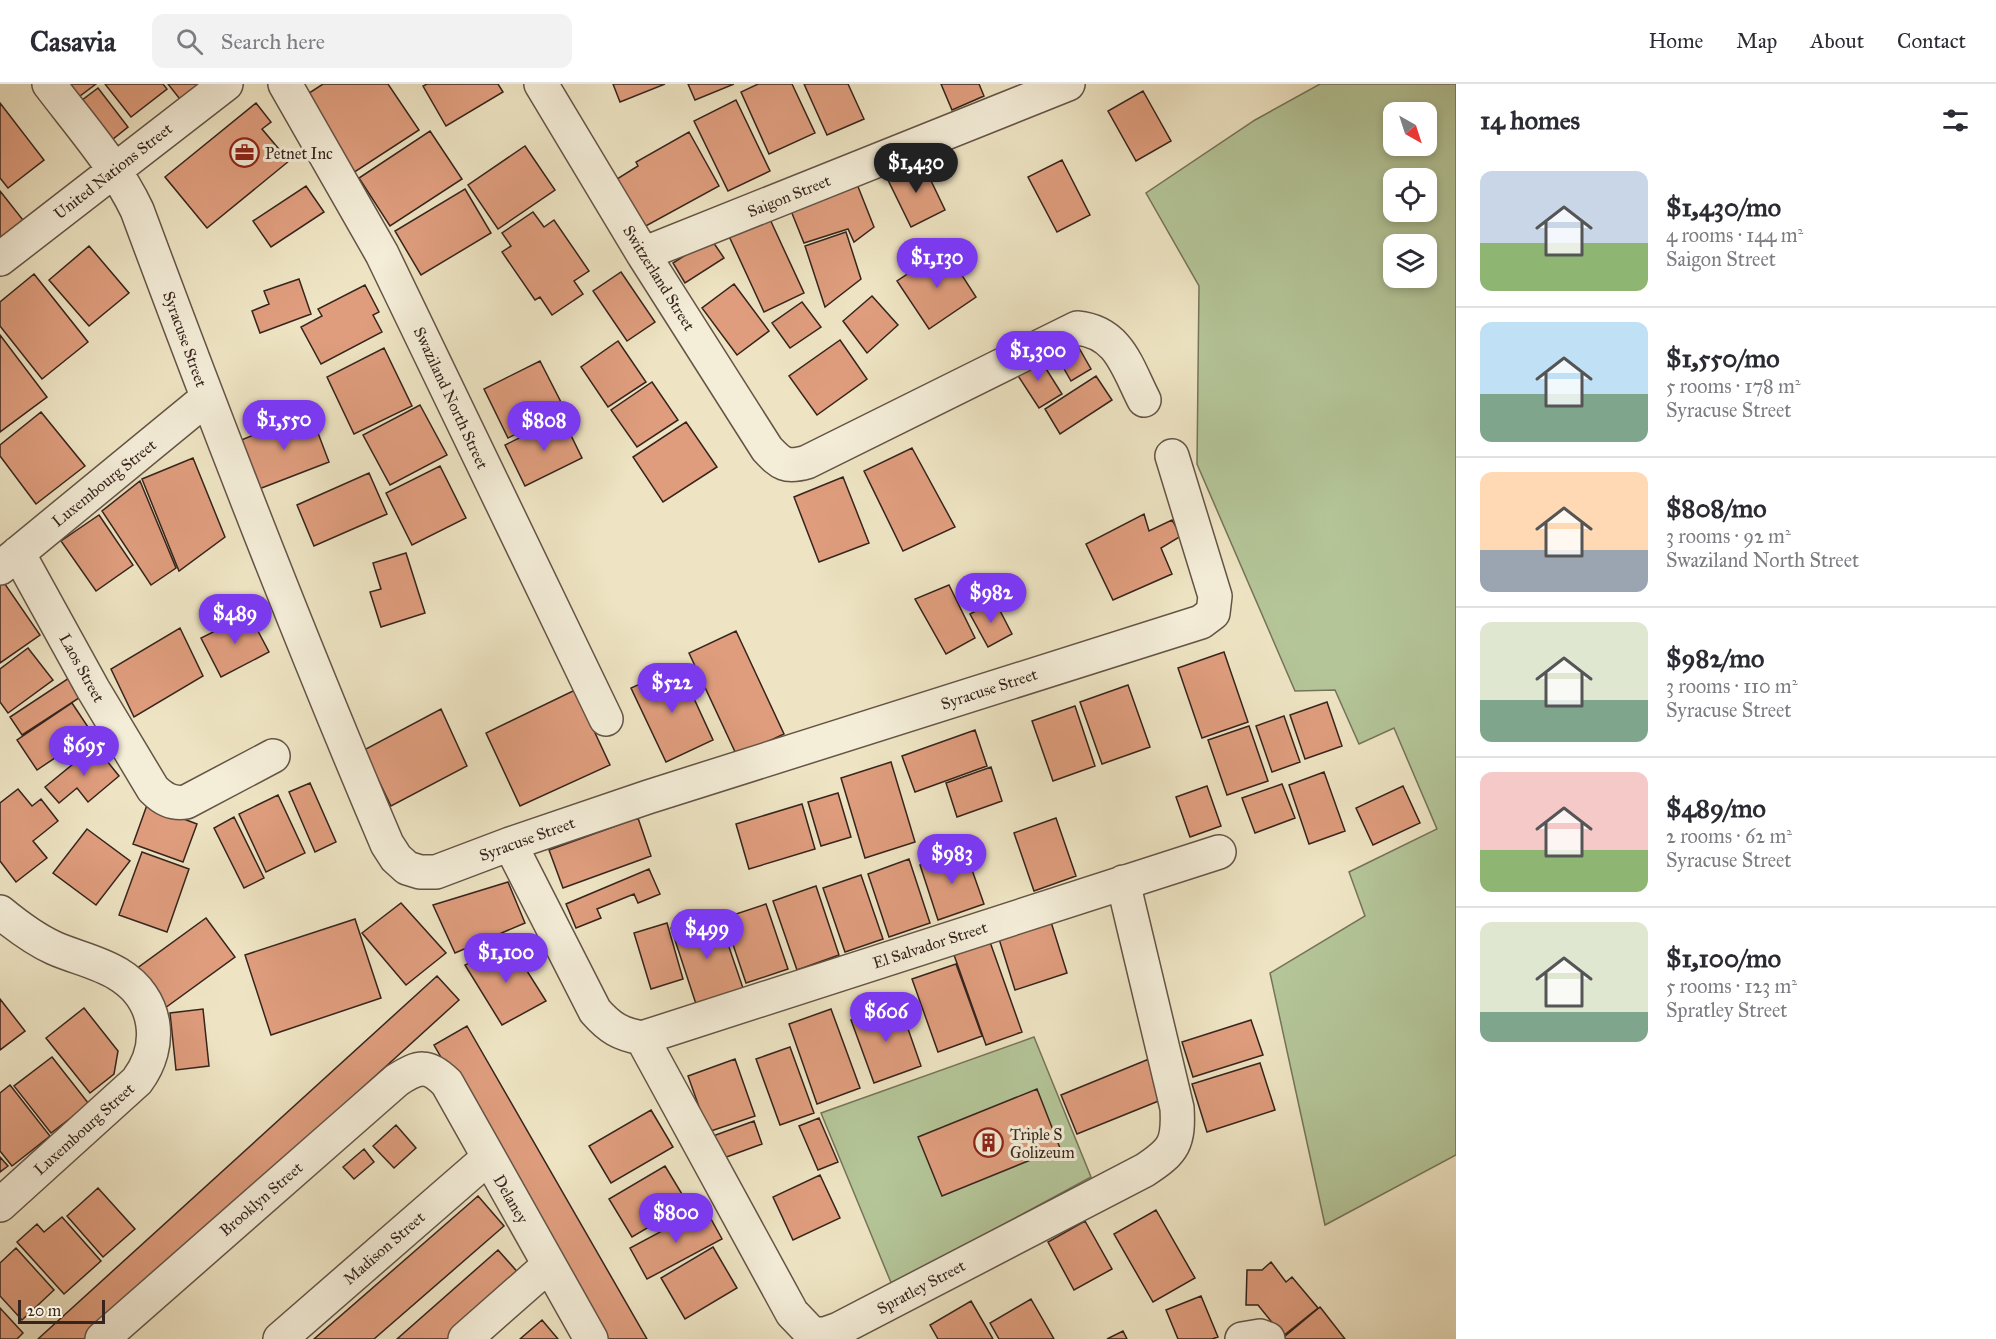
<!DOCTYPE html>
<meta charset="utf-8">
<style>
:root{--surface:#fff;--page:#f2f2f3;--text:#2b2b33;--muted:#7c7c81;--line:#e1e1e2;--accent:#7c3aed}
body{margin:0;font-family:"IM FELL Great Primer",serif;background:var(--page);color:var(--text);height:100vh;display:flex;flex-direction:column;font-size:22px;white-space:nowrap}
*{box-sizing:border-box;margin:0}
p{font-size:20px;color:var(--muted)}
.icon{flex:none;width:33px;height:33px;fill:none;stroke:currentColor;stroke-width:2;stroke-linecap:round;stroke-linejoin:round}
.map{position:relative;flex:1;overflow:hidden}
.side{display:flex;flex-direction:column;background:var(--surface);width:540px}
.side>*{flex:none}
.needle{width:39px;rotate:141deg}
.tools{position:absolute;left:1383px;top:18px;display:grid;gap:12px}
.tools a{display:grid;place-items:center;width:54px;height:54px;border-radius:12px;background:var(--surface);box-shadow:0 3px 9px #0003;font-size:30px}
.scale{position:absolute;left:18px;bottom:15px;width:87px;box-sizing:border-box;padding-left:6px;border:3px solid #36241d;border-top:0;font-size:16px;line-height:21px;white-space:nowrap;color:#36241d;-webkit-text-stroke:4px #f4edd8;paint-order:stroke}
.price{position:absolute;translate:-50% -51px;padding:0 14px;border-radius:21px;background:var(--accent);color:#fff;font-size:20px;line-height:39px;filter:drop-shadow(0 2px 3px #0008)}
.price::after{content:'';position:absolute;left:50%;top:36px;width:18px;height:14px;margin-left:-9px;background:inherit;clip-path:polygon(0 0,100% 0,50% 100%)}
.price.current{background:#222;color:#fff}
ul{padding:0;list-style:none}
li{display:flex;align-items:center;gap:18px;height:150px;padding:0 24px}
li+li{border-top:2px solid var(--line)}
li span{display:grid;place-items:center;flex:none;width:168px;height:120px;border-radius:12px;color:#555}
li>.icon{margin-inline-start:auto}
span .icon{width:72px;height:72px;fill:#fffc;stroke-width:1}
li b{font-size:26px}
h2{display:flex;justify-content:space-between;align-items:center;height:72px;padding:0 24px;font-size:26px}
header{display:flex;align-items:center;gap:36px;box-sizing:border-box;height:84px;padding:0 30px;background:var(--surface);border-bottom:2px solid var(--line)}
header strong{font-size:28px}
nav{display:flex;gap:33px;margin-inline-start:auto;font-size:21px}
.search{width:420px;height:54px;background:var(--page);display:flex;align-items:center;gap:15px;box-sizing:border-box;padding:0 21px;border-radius:12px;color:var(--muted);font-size:22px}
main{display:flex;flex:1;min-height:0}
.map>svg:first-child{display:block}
.green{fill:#b4c598;stroke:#75745a;stroke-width:1.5;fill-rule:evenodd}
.building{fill:#df9d7d;stroke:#36241d;stroke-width:1.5}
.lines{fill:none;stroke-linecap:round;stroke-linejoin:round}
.minor-casing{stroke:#645446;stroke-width:36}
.minor{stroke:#f4edd8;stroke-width:33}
.labels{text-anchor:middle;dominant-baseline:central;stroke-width:6;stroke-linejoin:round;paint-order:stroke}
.poi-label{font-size:16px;fill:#36241d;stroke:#f4edd8;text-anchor:start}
.street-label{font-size:16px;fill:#36241d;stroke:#f4edd8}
</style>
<header>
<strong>Casavia</strong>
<div class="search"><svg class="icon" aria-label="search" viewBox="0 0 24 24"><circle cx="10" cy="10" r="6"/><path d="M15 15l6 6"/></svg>Search here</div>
<nav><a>Home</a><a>Map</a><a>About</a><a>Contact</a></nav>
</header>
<main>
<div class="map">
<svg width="1456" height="1255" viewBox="0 0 1456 1255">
<rect width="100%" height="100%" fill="#eee4c3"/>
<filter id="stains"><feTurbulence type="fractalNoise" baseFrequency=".00333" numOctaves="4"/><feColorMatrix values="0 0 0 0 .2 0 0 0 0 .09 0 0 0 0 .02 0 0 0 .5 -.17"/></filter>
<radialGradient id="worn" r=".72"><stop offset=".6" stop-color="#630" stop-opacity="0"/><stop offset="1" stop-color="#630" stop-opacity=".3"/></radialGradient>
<path class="green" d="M 1320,0 L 1456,0 L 1456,1071 L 1325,1141 L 1270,889 L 1365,832 L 1349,788 L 1437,745 L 1394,644 L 1359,660 L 1335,606 L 1295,607 L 1197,380 L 1199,202 L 1146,109 L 1255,36 ZM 1394,28 L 1426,28 L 1426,62 L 1394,62 ZM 1394,94 L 1426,94 L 1426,128 L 1394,128 ZM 1394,160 L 1426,160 L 1426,194 L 1394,194 Z
M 1034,953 L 1091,1093 L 892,1201 L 821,1029 Z"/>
<path class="building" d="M 58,0 L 96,0 L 72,18 Z
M 105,0 L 163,0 L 167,5 L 131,33 Z
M 168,0 L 207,0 L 183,19 Z
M 323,0 L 388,0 L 419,46 L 353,89 L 303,13 Z
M 427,0 L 498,0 L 503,8 L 446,42 L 423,2 Z
M 613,0 L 665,0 L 620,18 Z
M 688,0 L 734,0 L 695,16 Z
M 758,0 L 792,0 L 815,49 L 769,70 L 741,8 Z
M 804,0 L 848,0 L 864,35 L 827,51 Z
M 941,0 L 979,0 L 984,12 L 952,26 Z
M 98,4 L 128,43 L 103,63 L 73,23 Z
M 1143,7 L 1171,57 L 1136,77 L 1108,27 Z
M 736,16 L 770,87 L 728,107 L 694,37 Z
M 0,19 L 44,76 L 8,104 L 0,94 Z
M 256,19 L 271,38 L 262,45 L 289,77 L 207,144 L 165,93 Z
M 430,47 L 462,95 L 390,142 L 359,94 Z
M 689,48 L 719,102 L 644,143 L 617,95 L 638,82 L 636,78 Z
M 525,62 L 555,106 L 498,145 L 468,101 Z
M 1062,76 L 1090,131 L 1057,148 L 1028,93 Z
M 922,78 L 945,126 L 911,143 L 887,94 Z
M 853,90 L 874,143 L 854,158 L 848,145 L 804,159 L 787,117 Z
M 306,102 L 324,128 L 271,163 L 253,137 Z
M 465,105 L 491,149 L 421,191 L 395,147 Z
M 0,107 L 23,136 L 0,154 Z
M 533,128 L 544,143 L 554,136 L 589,187 L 574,197 L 583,210 L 552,231 L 540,213 L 535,216 L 502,168 L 511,162 L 502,149 Z
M 768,131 L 804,209 L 764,228 L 728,150 Z
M 846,148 L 861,195 L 825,223 L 805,162 Z
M 711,155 L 724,174 L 685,199 L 673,179 Z
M 89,162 L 129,209 L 89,242 L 49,196 Z
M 945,165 L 976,213 L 929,245 L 897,197 Z
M 621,188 L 655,238 L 627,257 L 593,207 Z
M 34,190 L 88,258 L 42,295 L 0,242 L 0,218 Z
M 299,195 L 311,230 L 260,249 L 252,227 L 269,220 L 264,207 Z
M 734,200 L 769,247 L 737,271 L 702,224 Z
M 365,201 L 379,228 L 373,231 L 382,248 L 321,280 L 301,243 L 322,232 L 318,225 Z
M 872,212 L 898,241 L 867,269 L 843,237 Z
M 802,218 L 821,243 L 790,264 L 772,239 Z
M 1071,250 L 1091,285 L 1071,297 L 1051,262 Z
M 0,251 L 47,313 L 0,348 Z
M 840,256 L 867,295 L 817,331 L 789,292 Z
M 618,257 L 646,298 L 608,323 L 581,283 Z
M 384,264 L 412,322 L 354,350 L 327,293 Z
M 1038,272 L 1062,310 L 1039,324 L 1015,287 Z
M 540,277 L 565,326 L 508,354 L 484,305 Z
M 1096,292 L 1112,316 L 1060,350 L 1045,325 Z
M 652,298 L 678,336 L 637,363 L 611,326 Z
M 420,321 L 447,371 L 390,401 L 363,351 Z
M 41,328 L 85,382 L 36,420 L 0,372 L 0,361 Z
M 310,328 L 329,378 L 259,405 L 239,357 Z
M 562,333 L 582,374 L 525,402 L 505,361 Z
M 686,338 L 717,383 L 663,418 L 633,373 Z
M 912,364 L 955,443 L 903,467 L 864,387 Z
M 193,374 L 225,453 L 179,487 L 142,395 Z
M 440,382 L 466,434 L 412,461 L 386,409 Z
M 369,389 L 387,430 L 314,462 L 297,421 Z
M 843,393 L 869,459 L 819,478 L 794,413 Z
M 140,397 L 176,484 L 151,501 L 102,427 Z
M 1144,430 L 1149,447 L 1172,436 L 1181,452 L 1161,464 L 1172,490 L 1113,516 L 1086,460 Z
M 99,431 L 133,481 L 96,507 L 61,457 Z
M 406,469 L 425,529 L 381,543 L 370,508 L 381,505 L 373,479 Z
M 0,493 L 40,551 L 0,579 Z
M 949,501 L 975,554 L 946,570 L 915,515 Z
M 995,517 L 1012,550 L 988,563 L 970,530 Z
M 249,530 L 269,568 L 221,593 L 201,554 Z
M 180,544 L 203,592 L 134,633 L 111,585 Z
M 736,547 L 784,650 L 737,672 L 689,569 Z
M 28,564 L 53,596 L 8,629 L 0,618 L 0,585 Z
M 1224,568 L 1248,638 L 1202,654 L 1178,584 Z
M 679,582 L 713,656 L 666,678 L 631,604 Z
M 69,594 L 82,612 L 22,651 L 10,633 Z
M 1128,601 L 1150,663 L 1102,680 L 1080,618 Z
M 575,606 L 610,681 L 520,722 L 486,649 Z
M 1327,618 L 1342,662 L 1305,675 L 1290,631 Z
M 72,619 L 92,649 L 37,686 L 17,656 Z
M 1075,622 L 1095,682 L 1053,697 L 1032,637 Z
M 441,625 L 467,682 L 391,722 L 364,666 Z
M 1284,632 L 1300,678 L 1272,688 L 1256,642 Z
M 1249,642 L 1268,697 L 1227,711 L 1208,656 Z
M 975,646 L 987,682 L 915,708 L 902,672 Z
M 95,662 L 119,692 L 88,718 L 77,704 L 59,719 L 45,703 Z
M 891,678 L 915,758 L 865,774 L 841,694 Z
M 991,683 L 1002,717 L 957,733 L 946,699 Z
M 1324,688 L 1345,747 L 1309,760 L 1289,701 Z
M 310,699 L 336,758 L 315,768 L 289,708 Z
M 1282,700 L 1295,734 L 1255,749 L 1242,714 Z
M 1207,702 L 1221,742 L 1190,753 L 1176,713 Z
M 1403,702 L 1420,739 L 1373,761 L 1356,724 Z
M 18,705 L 32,722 L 41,715 L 58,737 L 33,757 L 47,774 L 16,798 L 0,777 L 0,719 Z
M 838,709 L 851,753 L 821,762 L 808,718 Z
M 278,711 L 305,769 L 266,788 L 239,730 Z
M 802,720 L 815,765 L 749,785 L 736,740 Z
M 147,721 L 197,740 L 183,778 L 133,760 Z
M 234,733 L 264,794 L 244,804 L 214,744 Z
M 638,734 L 651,772 L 563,804 L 549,766 Z
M 1056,734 L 1076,792 L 1034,807 L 1014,749 Z
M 87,745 L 130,777 L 96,821 L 53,789 Z
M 965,766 L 984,820 L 938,836 L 920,781 Z
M 142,768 L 189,785 L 167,848 L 119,831 Z
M 909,775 L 930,839 L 889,853 L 868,790 Z
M 649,785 L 660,810 L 638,819 L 634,810 L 597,825 L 601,834 L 576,844 L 566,820 Z
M 861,791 L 883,855 L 845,868 L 823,804 Z
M 508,798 L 525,839 L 455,869 L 433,821 Z
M 816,802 L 839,871 L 797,886 L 773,817 Z
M 401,819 L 446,869 L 406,901 L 362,849 Z
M 766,820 L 788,885 L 746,899 L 724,834 Z
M 717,828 L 744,907 L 697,923 L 671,844 Z
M 206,834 L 235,873 L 165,924 L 136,885 Z
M 355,835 L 381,914 L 271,951 L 245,871 Z
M 1051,838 L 1067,889 L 1015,906 L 999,855 Z
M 667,839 L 683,895 L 651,905 L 634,849 Z
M 990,858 L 1022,948 L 986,961 L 954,871 Z
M 510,860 L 546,917 L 502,941 L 465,881 Z
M 956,880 L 982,952 L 938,968 L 912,895 Z
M 437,892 L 459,916 L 86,1255 L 38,1255 Z
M 0,915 L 25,947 L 0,966 Z
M 899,919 L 921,982 L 874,999 L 851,936 Z
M 84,924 L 118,967 L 114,990 L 90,1009 L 46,954 Z
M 203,925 L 209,982 L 176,986 L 170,929 Z
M 831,925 L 860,1004 L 817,1020 L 789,940 Z
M 1251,936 L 1263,971 L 1193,993 L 1182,958 Z
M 467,942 L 647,1255 L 603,1255 L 434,961 Z
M 790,963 L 814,1029 L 780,1041 L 756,975 Z
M 52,973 L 89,1020 L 51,1049 L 14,1002 Z
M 735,975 L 755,1032 L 708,1048 L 688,992 Z
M 1149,975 L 1166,1014 L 1077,1050 L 1061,1011 Z
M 1260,979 L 1275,1026 L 1207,1048 L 1192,1000 Z
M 10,1001 L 50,1052 L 12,1082 L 0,1067 L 0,1009 Z
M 1037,1005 L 1060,1064 L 942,1112 L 918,1053 Z
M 651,1026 L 673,1063 L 611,1099 L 589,1062 Z
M 819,1034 L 838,1078 L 818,1086 L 799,1042 Z
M 754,1037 L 762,1060 L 721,1075 L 713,1052 Z
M 396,1041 L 416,1064 L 394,1084 L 373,1062 Z
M 364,1065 L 374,1078 L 354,1095 L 343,1083 Z
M 0,1073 L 8,1082 L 0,1088 Z
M 665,1082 L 688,1120 L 632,1153 L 609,1115 Z
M 820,1091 L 840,1134 L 793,1156 L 773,1113 Z
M 98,1104 L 135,1145 L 103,1173 L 67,1132 Z
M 478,1112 L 504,1142 L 374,1255 L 314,1255 Z
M 705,1124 L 722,1155 L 647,1195 L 630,1164 Z
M 1156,1126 L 1195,1194 L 1153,1218 L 1114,1150 Z
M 62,1133 L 101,1177 L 64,1210 L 17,1158 L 37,1140 L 44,1148 Z
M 1085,1137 L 1112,1185 L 1074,1206 L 1048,1158 Z
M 713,1163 L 737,1204 L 685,1235 L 661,1194 Z
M 16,1164 L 54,1206 L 22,1236 L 0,1212 L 0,1179 Z
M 498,1166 L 522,1193 L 450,1255 L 397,1255 Z
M 1271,1178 L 1286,1198 L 1292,1193 L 1318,1224 L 1283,1252 L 1258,1221 L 1246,1221 L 1247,1186 L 1262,1186 Z
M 1201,1212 L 1218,1253 L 1212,1255 L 1178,1255 L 1166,1226 Z
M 1031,1215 L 1054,1255 L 999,1255 L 990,1239 Z
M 971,1217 L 993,1255 L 938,1255 L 930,1241 Z
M 1320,1223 L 1345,1255 L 1286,1255 L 1284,1253 Z
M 0,1224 L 23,1249 L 17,1255 L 0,1255 Z
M 542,1236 L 558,1255 L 520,1255 Z
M 1123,1247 L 1127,1255 L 1107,1255 Z"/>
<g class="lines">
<defs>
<path id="minor" d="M 49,0 C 80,41 115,80 137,126 C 216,339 298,551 387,760 L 396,774 L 407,784 L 420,788 L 436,788 L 510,760 L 648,713 L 1201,538 L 1213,529 L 1215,512 L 1172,372
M 285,0 L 382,170 L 606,635
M 541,0 L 643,170 L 767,365 C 781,380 786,384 807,378 L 1077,244 C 1119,248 1127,283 1144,316
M 643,170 L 1068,0
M 0,175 L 226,0
M 18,469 L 93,605 L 153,705 C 163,715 172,720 186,718 L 273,672
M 0,484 L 207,314
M 510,760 L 595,927 C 610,944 620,950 642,954 L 792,1229 L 812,1250 L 825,1250 L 839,1245 L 1145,1086 C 1174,1067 1179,1059 1177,1024 L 1123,798
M 0,828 C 17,842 34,855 54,864 C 74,873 99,878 118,890 C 158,914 164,961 137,997 L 0,1121
M 642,954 L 1219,768
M 102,1255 L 397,996 C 419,982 428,980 447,999 L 591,1255
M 280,1255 L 488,1074
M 465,1255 L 549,1181
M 1242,1255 L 1260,1252 L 1268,1255"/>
</defs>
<use href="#minor" class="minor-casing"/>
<use href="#minor" class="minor"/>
</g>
<defs>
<symbol id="office-ring" viewBox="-11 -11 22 22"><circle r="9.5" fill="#f4edd8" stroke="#8f2418" stroke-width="1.5"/><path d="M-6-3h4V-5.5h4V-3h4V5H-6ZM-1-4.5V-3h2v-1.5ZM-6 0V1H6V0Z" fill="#8f2418"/></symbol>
<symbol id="building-ring" viewBox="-11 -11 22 22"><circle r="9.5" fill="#f4edd8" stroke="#8f2418" stroke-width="1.5"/><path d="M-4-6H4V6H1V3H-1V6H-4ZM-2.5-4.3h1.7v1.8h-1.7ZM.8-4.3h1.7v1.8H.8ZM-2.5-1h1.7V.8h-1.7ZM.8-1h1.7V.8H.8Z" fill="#8f2418"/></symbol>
</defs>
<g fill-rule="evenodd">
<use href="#office-ring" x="228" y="52" width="33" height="33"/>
<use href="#building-ring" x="972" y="1042" width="33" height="33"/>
</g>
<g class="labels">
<g class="poi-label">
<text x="265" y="69">Petnet Inc</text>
<text x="1010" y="1050">Triple S<tspan x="1010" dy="18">Golizeum</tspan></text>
</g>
<g class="street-label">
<text transform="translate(113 87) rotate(-38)">United Nations Street</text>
<text transform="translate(789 112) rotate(-22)">Saigon Street</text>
<text transform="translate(659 194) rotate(58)">Switzerland Street</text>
<text transform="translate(185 255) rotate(70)">Syracuse Street</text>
<text transform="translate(451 314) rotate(65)">Swaziland North Street</text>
<text transform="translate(104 399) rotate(-39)">Luxembourg Street</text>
<text transform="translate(82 584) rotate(61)">Laos Street</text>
<text transform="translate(989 605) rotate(-18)">Syracuse Street</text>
<text transform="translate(527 755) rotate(-20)">Syracuse Street</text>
<text transform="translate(930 861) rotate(-18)">El Salvador Street</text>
<text transform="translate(84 1045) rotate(-42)">Luxembourg Street</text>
<text transform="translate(261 1115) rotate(-41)">Brooklyn Street</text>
<text transform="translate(511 1115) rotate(60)">Delaney</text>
<text transform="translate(384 1164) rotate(-41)">Madison Street</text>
<text transform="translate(921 1203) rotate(-28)">Spratley Street</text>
</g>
</g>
<rect width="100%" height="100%" filter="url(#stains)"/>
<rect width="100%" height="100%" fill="url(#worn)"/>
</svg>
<div class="tools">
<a><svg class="needle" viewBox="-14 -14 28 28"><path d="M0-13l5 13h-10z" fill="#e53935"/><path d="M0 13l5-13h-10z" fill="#7c7c81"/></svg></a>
<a><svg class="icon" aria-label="locate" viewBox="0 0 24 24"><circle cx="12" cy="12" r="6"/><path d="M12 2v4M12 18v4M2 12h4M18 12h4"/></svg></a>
<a><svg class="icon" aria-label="layers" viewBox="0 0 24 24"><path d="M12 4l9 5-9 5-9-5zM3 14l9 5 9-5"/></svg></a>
</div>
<div class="scale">20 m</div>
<b class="price current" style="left:916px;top:110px">$1,430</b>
<b class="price" style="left:937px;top:205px">$1,130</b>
<b class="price" style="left:1038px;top:298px">$1,300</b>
<b class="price" style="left:284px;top:367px">$1,550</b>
<b class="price" style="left:544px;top:368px">$808</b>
<b class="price" style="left:991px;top:540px">$982</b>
<b class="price" style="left:235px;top:561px">$489</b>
<b class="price" style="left:672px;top:630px">$522</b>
<b class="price" style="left:84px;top:693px">$695</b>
<b class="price" style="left:952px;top:801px">$983</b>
<b class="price" style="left:707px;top:876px">$499</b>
<b class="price" style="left:506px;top:900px">$1,100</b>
<b class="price" style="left:886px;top:959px">$606</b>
<b class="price" style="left:676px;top:1160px">$800</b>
</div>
<section class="side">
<h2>14 homes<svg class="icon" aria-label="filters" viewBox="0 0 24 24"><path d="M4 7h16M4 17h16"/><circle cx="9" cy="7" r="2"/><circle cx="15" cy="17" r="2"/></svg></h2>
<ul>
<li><span style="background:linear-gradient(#c9d6e8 60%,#8fb573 0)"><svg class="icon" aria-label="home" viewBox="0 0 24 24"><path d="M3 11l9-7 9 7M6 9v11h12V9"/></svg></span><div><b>$1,430/mo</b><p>4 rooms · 144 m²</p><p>Saigon Street</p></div></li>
<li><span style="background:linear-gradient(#bfe0f5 60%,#7fa58c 0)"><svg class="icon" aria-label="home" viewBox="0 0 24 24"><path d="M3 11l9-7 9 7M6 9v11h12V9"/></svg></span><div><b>$1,550/mo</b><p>5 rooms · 178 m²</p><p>Syracuse Street</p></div></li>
<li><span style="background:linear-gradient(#ffd9b3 65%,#9aa5b1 0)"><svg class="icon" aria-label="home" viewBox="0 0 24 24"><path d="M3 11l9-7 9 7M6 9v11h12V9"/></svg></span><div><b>$808/mo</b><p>3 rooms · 92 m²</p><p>Swaziland North Street</p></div></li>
<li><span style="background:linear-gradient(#dfe7d0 65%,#7fa58c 0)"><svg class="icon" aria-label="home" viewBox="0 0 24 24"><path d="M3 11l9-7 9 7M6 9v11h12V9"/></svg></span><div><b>$982/mo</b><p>3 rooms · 110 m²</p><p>Syracuse Street</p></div></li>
<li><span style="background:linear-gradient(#f6c9c9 65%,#8fb573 0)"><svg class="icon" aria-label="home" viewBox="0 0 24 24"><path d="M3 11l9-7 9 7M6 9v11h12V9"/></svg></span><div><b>$489/mo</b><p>2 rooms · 62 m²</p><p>Syracuse Street</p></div></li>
<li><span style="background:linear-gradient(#dfe7d0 75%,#7fa58c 0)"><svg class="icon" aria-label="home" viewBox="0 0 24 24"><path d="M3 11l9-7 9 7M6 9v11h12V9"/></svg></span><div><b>$1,100/mo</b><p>5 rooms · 123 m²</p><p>Spratley Street</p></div></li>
</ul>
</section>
</main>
